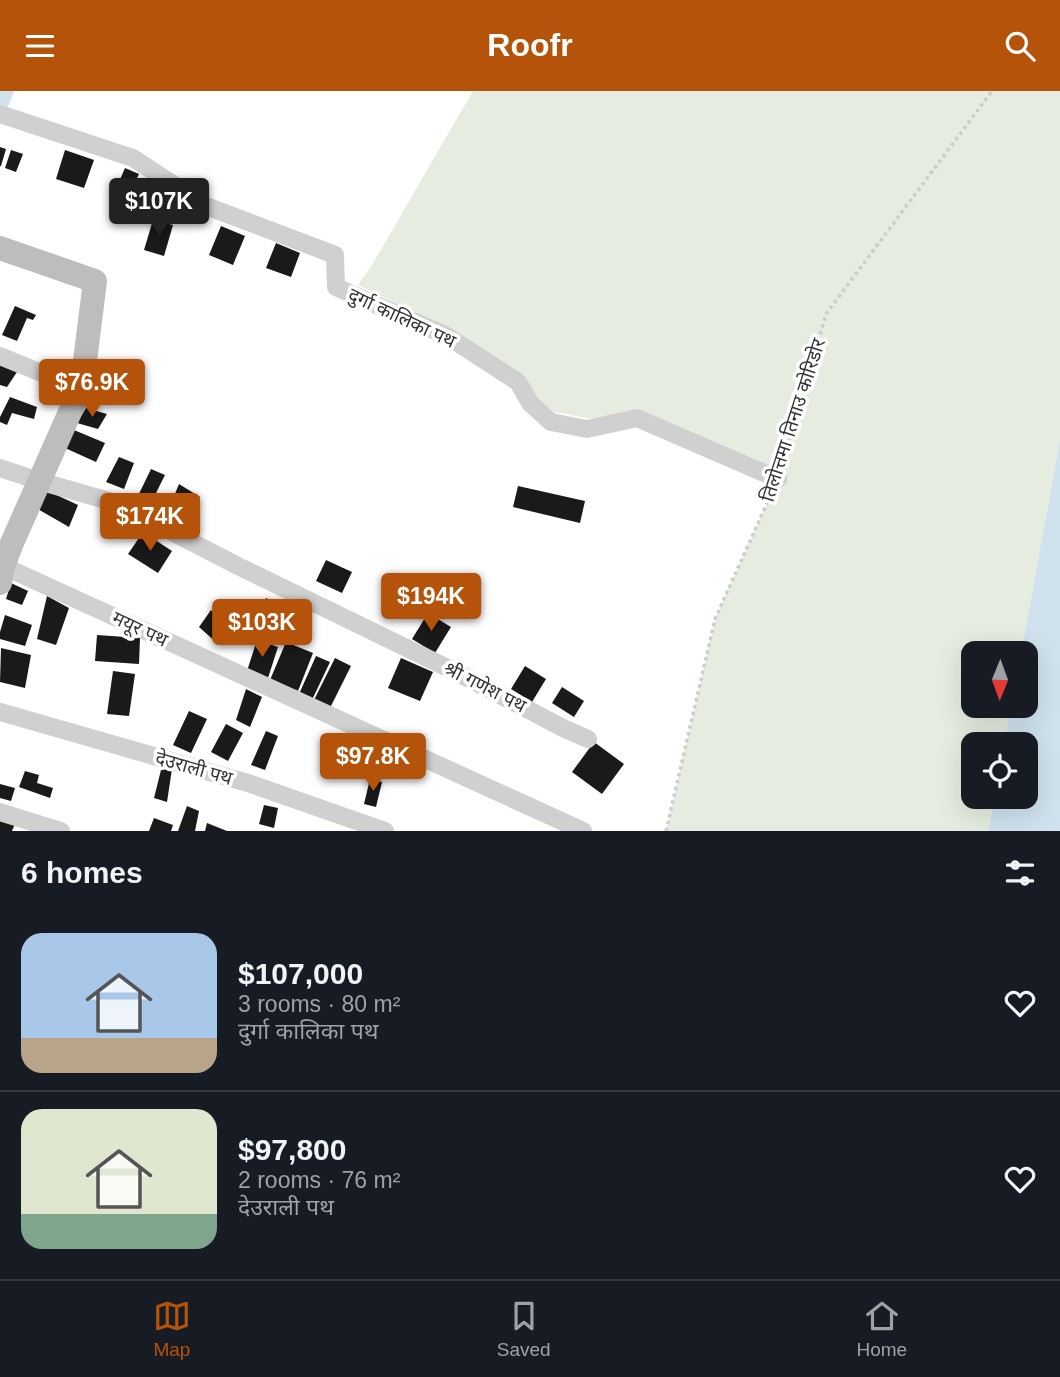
<!DOCTYPE html>
<meta charset="utf-8">
<style>
:root{--surface:#171b24;--page:#242831;--text:#f1f3f6;--muted:#9ea1a6;--line:#363941;--accent:#b45309}
body{margin:0;font-family:Arial,"Noto Sans Devanagari",sans-serif;background:var(--page);color:var(--text);height:100vh;display:flex;flex-direction:column;font-size:26px;white-space:nowrap}
*{box-sizing:border-box;margin:0}
p{font-size:23px;color:var(--muted)}
.icon{flex:none;width:38px;height:38px;fill:none;stroke:currentColor;stroke-width:2;stroke-linecap:round;stroke-linejoin:round}
.map{position:relative;height:740px;overflow:hidden}
.details{display:flex;flex-direction:column;background:var(--surface);flex:1}
.details>*{flex:none}
.needle{width:46px;rotate:181deg}
.fabs{position:absolute;left:961px;top:550px;display:grid;gap:14px}
.fabs a{display:grid;place-items:center;width:77px;height:77px;border-radius:14px;background:var(--surface);box-shadow:0 7px 28px #0002;font-size:35px}
.price{position:absolute;translate:-50% -60px;padding:0 16px;border-radius:7px;background:var(--accent);color:#fff;font-size:23px;line-height:46px;filter:drop-shadow(0 2px 4px #0008)}
.price::after{content:'';position:absolute;left:50%;top:42px;width:21px;height:16px;margin-left:-10px;background:inherit;clip-path:polygon(0 0,100% 0,50% 100%)}
.price.on{background:#222;color:#fff}
ul{padding:0;list-style:none}
li{display:flex;align-items:center;gap:21px;height:175px;padding:0 21px}
li+li{border-top:2px solid var(--line)}
li span{display:grid;place-items:center;flex:none;width:196px;height:140px;border-radius:21px;color:#555}
li>.icon{margin-inline-start:auto}
span .icon{width:84px;height:84px;fill:#fffc;stroke-width:1}
li b{font-size:30px}
h2{display:flex;justify-content:space-between;align-items:center;height:84px;padding:0 21px;font-size:30px}
header{display:flex;justify-content:space-between;align-items:center;height:91px;padding:0 21px;background:var(--accent);color:#fff;font-size:32px;font-weight:600}
.dock{display:flex;justify-content:space-around;align-items:center;height:98px;border-top:2px solid var(--line);background:var(--surface);font-size:19px;color:var(--muted)}
.dock a{display:grid;justify-items:center;gap:4px}
.dock .on{color:var(--accent)}
.map>svg:first-child{display:block}
.green{fill:#e6ecdf}
.water{fill:#cfe2ee}
.lines{fill:none;stroke-linecap:round;stroke-linejoin:round}
.canal{stroke:#cfe2ee;stroke-width:19}
.building{fill:#1a1a1a}
.path{stroke:#cdcdcd;stroke-width:3.5;stroke-dasharray:3.5 3.5;stroke-linecap:butt}
.street{stroke:#d0d0d0;stroke-width:18}
.secondary{stroke:#bdbdbd;stroke-width:24}
.labels{text-anchor:middle;dominant-baseline:central;stroke-width:7;stroke-linejoin:round;paint-order:stroke}
.street-label{font-size:19px;fill:#333;stroke:#fff}
</style>
<header><svg class="icon" aria-label="menu" viewBox="0 0 24 24"><path d="M4 6h16M4 12h16M4 18h16"/></svg>Roofr<svg class="icon" aria-label="search" viewBox="0 0 24 24"><circle cx="10" cy="10" r="6"/><path d="M15 15l6 6"/></svg></header>
<div class="map">
<svg width="1060" height="740" viewBox="0 0 1060 740">
<rect width="100%" height="100%" fill="#fff"/>
<path class="green" d="M 473,0 L 1060,0 L 1060,348 L 1021,562 L 973,562 L 973,614 L 1011,614 L 1004,653 L 973,653 L 973,705 L 995,705 L 988,740 L 666,740 L 715,528 L 778,388 L 637,327 L 587,327 L 555,321 L 538,309 L 525,286 L 457,241 L 358,194 L 372,174 Z"/>
<path class="water" d="M 1060,348 L 1060,740 L 988,740 L 995,705 L 1026,705 L 1026,653 L 1004,653 L 1011,614 L 1026,614 L 1026,562 L 1021,562 Z"/>
<g class="lines">
<path class="canal" d="M 0,10 L 4,0"/>
</g>
<path class="building" d="M 0,56 L 6,58 L 1,75 L 0,75 Z
M 11,59 L 23,63 L 16,81 L 5,77 Z
M 65,59 L 94,69 L 84,97 L 56,88 Z
M 125,77 L 139,83 L 128,106 L 115,100 Z
M 153,129 L 173,134 L 164,165 L 144,159 Z
M 221,135 L 245,145 L 233,174 L 209,164 Z
M 276,152 L 300,162 L 291,186 L 266,177 Z
M 15,215 L 36,224 L 33,229 L 27,227 L 17,250 L 2,244 Z
M 0,273 L 17,281 L 7,296 L 0,294 Z
M 10,306 L 37,316 L 34,328 L 12,322 L 7,334 L 0,331 L 0,326 Z
M 86,317 L 107,323 L 98,338 L 77,332 Z
M 74,339 L 105,352 L 96,371 L 65,357 Z
M 119,366 L 134,372 L 124,398 L 106,391 Z
M 151,378 L 165,384 L 151,412 L 136,409 Z
M 179,393 L 200,406 L 192,424 L 170,415 Z
M 518,395 L 585,410 L 580,432 L 513,416 Z
M 48,400 L 78,414 L 69,436 L 36,417 Z
M 143,441 L 172,460 L 158,482 L 128,463 Z
M 326,469 L 352,481 L 342,502 L 316,490 Z
M 11,492 L 28,500 L 22,514 L 6,508 Z
M 47,505 L 69,517 L 56,554 L 37,548 Z
M 266,507 L 296,520 L 286,542 L 257,529 Z
M 211,519 L 217,525 L 222,520 L 232,527 L 218,553 L 199,536 Z
M 428,522 L 451,536 L 435,562 L 412,548 Z
M 5,524 L 32,534 L 25,555 L 0,548 L 0,541 Z
M 97,544 L 140,547 L 139,573 L 95,570 Z
M 257,549 L 278,556 L 268,587 L 247,580 Z
M 286,551 L 313,562 L 298,600 L 270,589 Z
M 1,557 L 31,564 L 25,597 L 0,591 Z
M 316,565 L 330,571 L 312,609 L 299,603 Z
M 335,567 L 351,575 L 329,619 L 313,611 Z
M 401,567 L 433,581 L 420,610 L 388,597 Z
M 525,575 L 546,588 L 532,611 L 511,598 Z
M 113,580 L 135,583 L 129,625 L 107,623 Z
M 562,596 L 584,610 L 574,626 L 552,612 Z
M 246,598 L 262,606 L 250,636 L 236,629 Z
M 189,620 L 207,628 L 191,662 L 173,654 Z
M 226,633 L 243,642 L 228,670 L 211,661 Z
M 266,640 L 278,645 L 265,679 L 251,674 Z
M 594,651 L 624,673 L 602,703 L 572,681 Z
M 358,665 L 375,674 L 368,686 L 351,676 Z
M 162,675 L 172,678 L 167,711 L 154,707 Z
M 25,680 L 39,684 L 37,692 L 53,697 L 50,707 L 19,696 Z
M 370,688 L 382,691 L 376,716 L 364,713 Z
M 0,693 L 15,697 L 11,710 L 0,707 Z
M 264,714 L 278,717 L 274,737 L 259,733 Z
M 187,715 L 199,720 L 195,740 L 178,740 Z
M 154,727 L 173,734 L 171,740 L 149,740 Z
M 0,728 L 15,733 L 12,740 L 0,740 Z
M 207,732 L 227,740 L 205,740 Z"/>
<g class="lines">
<path class="path" d="M 783,371 L 826,223 L 992,0
M 666,740 L 715,528 L 772,401"/>
<path class="street" d="M 0,23 L 133,67 L 206,115 L 335,164 L 336,196 L 447,245 L 518,291 L 530,312 L 551,331 L 587,338 L 637,327 L 778,388
M 0,265 L 54,287 L 82,294
M 0,377 L 39,390 L 116,412 L 238,475 L 458,582 L 563,637 L 588,648
M 3,475 L 583,740
M 0,621 L 248,692 L 385,740
M 0,721 L 61,740"/>
<path class="secondary" d="M 0,157 L 95,190 L 82,294 L 12,452 L 3,475 L 0,492"/>
</g>
<g class="labels">
<g class="street-label">
<text transform="translate(402 227) rotate(25)">दुर्गा कालिका पथ</text>
<text transform="translate(793 329) rotate(-72)">तिलोत्तमा तिनाउ कोरिडोर</text>
<text transform="translate(140 538) rotate(25)">मयूर पथ</text>
<text transform="translate(485 596) rotate(27)">श्री गणेश पथ</text>
<text transform="translate(194 677) rotate(16)">देउराली पथ</text>
</g>
</g>
</svg>
<div class="fabs">
<a><svg class="needle" viewBox="-14 -14 28 28"><path d="M0-13l5 13h-10z" fill="#e53935"/><path d="M0 13l5-13h-10z" fill="#9ea1a6"/></svg></a>
<a><svg class="icon" aria-label="locate" viewBox="0 0 24 24"><circle cx="12" cy="12" r="6"/><path d="M12 2v4M12 18v4M2 12h4M18 12h4"/></svg></a>
</div>
<b class="price on" style="left:159px;top:147px">$107K</b>
<b class="price" style="left:92px;top:328px">$76.9K</b>
<b class="price" style="left:150px;top:462px">$174K</b>
<b class="price" style="left:431px;top:542px">$194K</b>
<b class="price" style="left:262px;top:568px">$103K</b>
<b class="price" style="left:373px;top:702px">$97.8K</b>
</div>
<section class="details">
<h2>6 homes<svg class="icon" aria-label="filters" viewBox="0 0 24 24"><path d="M4 7h16M4 17h16"/><circle cx="9" cy="7" r="2"/><circle cx="15" cy="17" r="2"/></svg></h2>
<ul>
<li><span style="background:linear-gradient(#a9c7e8 75%,#b9a48a 0)"><svg class="icon" aria-label="home" viewBox="0 0 24 24"><path d="M3 11l9-7 9 7M6 9v11h12V9"/></svg></span><div><b>$107,000</b><p>3 rooms · 80 m²</p><p>दुर्गा कालिका पथ</p></div><svg class="icon" aria-label="heart" viewBox="0 0 24 24"><path d="M12 20l-8-8c-3-5 5-10 8-4 3-6 11-1 8 4z"/></svg></li>
<li><span style="background:linear-gradient(#dfe7d0 75%,#7fa58c 0)"><svg class="icon" aria-label="home" viewBox="0 0 24 24"><path d="M3 11l9-7 9 7M6 9v11h12V9"/></svg></span><div><b>$97,800</b><p>2 rooms · 76 m²</p><p>देउराली पथ</p></div><svg class="icon" aria-label="heart" viewBox="0 0 24 24"><path d="M12 20l-8-8c-3-5 5-10 8-4 3-6 11-1 8 4z"/></svg></li>
</ul>
</section>
<nav class="dock">
<a class="on"><svg class="icon" aria-label="map" viewBox="0 0 24 24"><path d="M3 6l6-2 6 2 6-2v14l-6 2-6-2-6 2zM9 4v14M15 6v14"/></svg>Map</a>
<a><svg class="icon" aria-label="saved" viewBox="0 0 24 24"><path d="M7 4h10v16l-5-4-5 4z"/></svg>Saved</a>
<a><svg class="icon" aria-label="home" viewBox="0 0 24 24"><path d="M3 11l9-7 9 7M6 9v11h12V9"/></svg>Home</a>
</nav>
